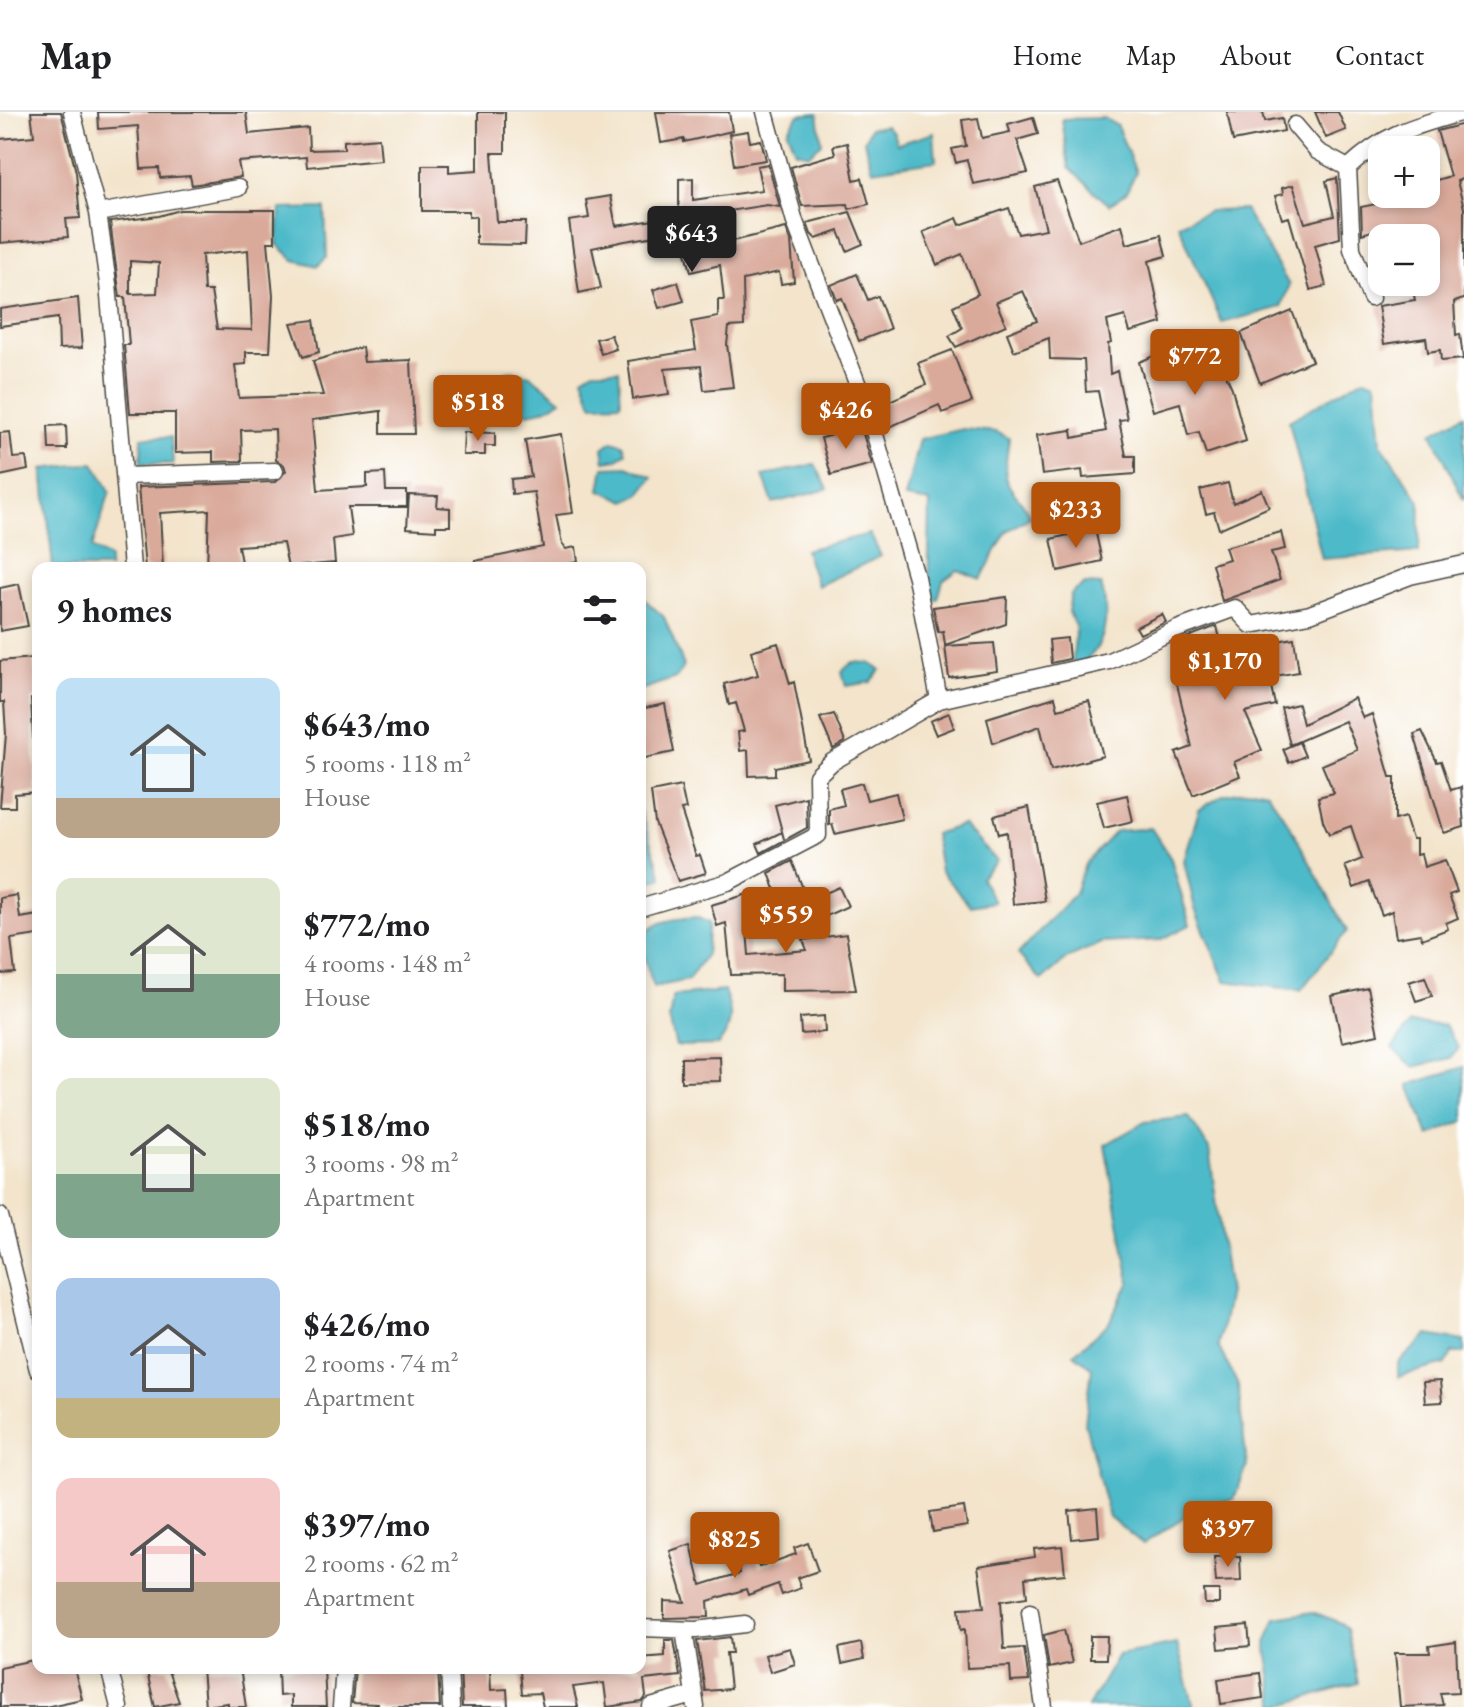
<!DOCTYPE html>
<meta charset="utf-8">
<style>
:root{--surface:#fff;--page:#f2f2f2;--text:#202124;--muted:#757577;--line:#e0e0e0;--accent:#b45309}
body{margin:0;font-family:"EB Garamond",serif;background:var(--page);color:var(--text);height:100vh;display:flex;flex-direction:column;font-size:30px;white-space:nowrap}
*{box-sizing:border-box;margin:0}
p{font-size:26px;color:var(--muted)}
.icon{flex:none;width:44px;height:44px;fill:none;stroke:currentColor;stroke-width:2;stroke-linecap:round;stroke-linejoin:round}
.map{position:relative;flex:1;overflow:hidden}
.details{position:absolute;left:32px;top:450px;width:614px;height:1112px;display:flex;flex-direction:column;background:var(--surface);border-radius:16px;box-shadow:0 4px 12px #0003}
.details>*{flex:none}
.buttons{position:absolute;left:1368px;top:24px;display:grid;gap:16px}
.buttons a{display:grid;place-items:center;width:72px;height:72px;border-radius:16px;background:var(--surface);box-shadow:0 4px 12px #0003;font-size:40px}
.price{position:absolute;translate:-50% -68px;padding:0 18px;border-radius:8px;background:var(--accent);color:#fff;font-size:26px;line-height:52px;filter:drop-shadow(0 2px 4px #0008)}
.price::after{content:'';position:absolute;left:50%;top:48px;width:24px;height:18px;margin-left:-12px;background:inherit;clip-path:polygon(0 0,100% 0,50% 100%)}
.price.active{background:#222;color:#fff}
ul{padding:0;list-style:none}
li{display:flex;align-items:center;gap:24px;height:200px;padding:0 24px}
li span{display:grid;place-items:center;flex:none;width:224px;height:160px;border-radius:16px;color:#555}
li>.icon{margin-inline-start:auto}
span .icon{width:96px;height:96px;fill:#fffc;stroke-width:1}
li b{font-size:34px}
h2{display:flex;justify-content:space-between;align-items:center;height:96px;padding:0 24px;font-size:34px}
header{display:flex;align-items:center;gap:48px;box-sizing:border-box;height:112px;padding:0 40px;background:var(--surface);border-bottom:2px solid var(--line)}
header strong{font-size:38px}
nav{display:flex;gap:44px;margin-inline-start:auto;font-size:28px}
.map>svg:first-child{display:block}
.water{fill:#4dbac9;stroke:#3c727a;stroke-width:2}
.building{fill:#d9a99a;fill-rule:evenodd}
.lines{fill:none;stroke-linecap:round;stroke-linejoin:round}
.minor-casing{stroke:#494743;stroke-width:19}
.minor{stroke:#fff;stroke-width:16}
</style>
<header>
<strong>Map</strong>
<nav><a>Home</a><a>Map</a><a>About</a><a>Contact</a></nav>
</header>
<div class="map">
<svg width="1464" height="1595" viewBox="0 0 1464 1595">
<rect width="100%" height="100%" fill="#fff"/>
<filter id="ink" filterUnits="userSpaceOnUse"><feTurbulence type="fractalNoise" baseFrequency=".0125" numOctaves="2"/><feDisplacementMap in="SourceGraphic" scale="16" xChannelSelector="R" yChannelSelector="G"/><feConvolveMatrix kernelMatrix="1 2 1 2 8 2 1 2 1" color-interpolation-filters="sRGB"/></filter>
<filter id="wash" filterUnits="userSpaceOnUse"><feTurbulence type="fractalNoise" baseFrequency=".006" numOctaves="4" result="noise"/><feDisplacementMap in="SourceGraphic" scale="32" xChannelSelector="R" yChannelSelector="G"/><feGaussianBlur stdDeviation="1.8" result="paint"/><feColorMatrix in="noise" values="0 0 0 0 0 0 0 0 0 0 0 0 0 0 0 0 0 1.4 0 .05"/><feComposite in="paint" operator="in"/></filter>
<g filter="url(#wash)">
<rect width="100%" height="100%" fill="#f3e4cb"/>
<path class="water" d="M 818,1 L 822,31 L 809,42 L 796,39 L 788,19 L 799,3 Z
M 1104,6 L 1117,14 L 1136,60 L 1126,81 L 1109,93 L 1069,56 L 1062,7 Z
M 886,14 L 893,21 L 897,32 L 934,21 L 936,49 L 872,58 L 864,29 L 870,16 Z
M 325,96 L 327,145 L 318,154 L 294,148 L 277,132 L 280,97 Z
M 1245,98 L 1289,173 L 1281,195 L 1222,211 L 1178,112 L 1209,99 Z
M 594,258 L 619,258 L 621,291 L 592,292 L 583,265 Z
M 510,259 L 530,263 L 561,288 C 542,303 520,303 497,298 L 494,276 L 488,268 Z
M 1364,266 L 1376,270 L 1381,332 L 1420,389 L 1419,440 L 1322,447 L 1289,309 Z
M 1464,303 L 1464,389 L 1432,321 Z
M 963,317 L 996,320 L 1009,326 C 1008,338 1004,355 1006,366 C 1010,382 1025,389 1030,405 L 1006,420 L 981,467 L 958,458 L 943,469 L 938,487 L 928,490 L 930,390 L 905,386 L 919,327 Z
M 142,325 L 171,325 L 173,352 L 141,351 Z
M 612,329 L 623,332 L 626,340 L 618,347 L 605,349 L 603,336 Z
M 94,351 L 110,379 L 92,436 L 109,446 L 109,456 L 53,456 L 43,357 Z
M 815,352 L 828,377 L 773,391 L 763,364 Z
M 627,354 L 653,365 L 639,383 L 626,389 L 600,378 L 604,355 Z
M 870,422 L 881,444 L 817,474 L 805,438 Z
M 1085,472 L 1101,473 C 1111,506 1106,542 1072,556 L 1076,514 L 1068,499 L 1071,482 Z
M 644,487 L 664,505 L 684,554 L 676,566 L 640,578 L 640,488 Z
M 853,550 L 869,551 L 881,558 L 871,570 L 846,574 L 842,559 Z
M 1253,677 L 1267,680 L 1289,712 L 1347,819 L 1301,878 L 1225,869 L 1195,797 L 1184,749 L 1199,698 L 1223,683 Z
M 640,699 L 662,765 L 640,774 Z
M 963,713 L 997,749 L 981,766 L 994,790 L 970,794 L 940,759 L 934,722 Z
M 1151,716 L 1171,747 L 1190,813 L 1160,828 L 1101,831 L 1069,845 L 1041,868 L 1018,842 L 1075,781 L 1085,752 L 1116,719 Z
M 696,805 L 709,811 L 706,842 L 688,868 L 654,875 C 635,824 637,809 696,805 Z
M 724,879 C 733,900 733,915 718,933 L 676,934 L 669,907 L 673,884 Z
M 1410,911 L 1445,913 L 1459,936 L 1451,946 L 1414,955 L 1392,936 Z
M 1464,955 L 1464,1009 L 1429,1024 L 1409,973 Z
M 1189,1005 L 1209,1037 L 1229,1181 L 1218,1234 L 1238,1273 L 1247,1354 L 1234,1387 L 1199,1395 L 1143,1432 L 1109,1405 L 1085,1311 L 1092,1256 L 1074,1242 L 1109,1211 L 1130,1170 L 1105,1033 L 1145,1010 Z
M 1428,1223 L 1464,1229 L 1464,1241 L 1452,1241 L 1446,1252 L 1398,1265 L 1398,1251 Z
M 1313,1500 L 1341,1511 L 1347,1517 L 1358,1571 L 1276,1595 L 1266,1531 L 1276,1506 Z
M 1177,1532 L 1194,1595 L 1088,1595 L 1118,1543 Z"/>
<g id="blocks">
<path class="building" d="M 31,0 L 61,0 L 76,60 L 80,106 L 66,107 L 68,125 L 0,131 L 0,27 L 34,24 Z
M 98,0 L 246,0 L 249,22 L 308,16 L 309,38 L 344,37 L 344,29 L 379,26 L 381,48 L 307,55 L 306,45 L 238,50 L 241,65 L 192,73 L 190,64 L 160,66 L 159,56 L 141,57 L 138,14 L 99,17 Z
M 478,0 L 505,0 L 505,41 L 492,41 L 497,110 L 526,110 L 525,133 L 476,132 L 476,104 L 469,105 L 469,99 L 422,99 L 422,53 L 449,53 L 449,60 L 478,58 Z
M 656,0 L 729,0 L 732,19 L 684,30 L 684,27 L 661,31 Z
M 1227,0 L 1263,0 L 1265,9 L 1282,6 L 1284,19 L 1233,29 Z
M 1315,0 L 1338,0 L 1346,18 L 1326,26 Z
M 1033,5 L 1038,22 L 1017,28 L 1028,61 L 973,72 L 967,48 L 956,51 L 952,37 L 966,34 L 962,8 L 978,6 L 982,26 L 1010,20 L 1008,12 Z
M 1464,12 L 1464,66 L 1457,69 L 1464,96 L 1464,187 L 1454,190 L 1456,223 L 1460,222 L 1463,247 L 1441,249 L 1440,238 L 1428,240 L 1426,226 L 1384,232 L 1378,194 L 1415,188 L 1412,174 L 1426,171 L 1426,120 L 1410,126 L 1393,126 L 1389,114 L 1362,122 L 1361,95 L 1426,82 L 1426,71 L 1450,64 L 1437,19 Z
M 748,19 L 750,30 L 761,28 L 766,48 L 734,53 L 729,22 Z
M 847,31 L 854,68 L 862,66 L 869,92 L 849,97 L 848,92 L 802,94 L 791,55 L 835,42 L 833,34 Z
M 768,52 L 780,95 L 767,93 L 696,104 L 700,137 L 786,116 L 791,129 L 794,170 L 781,172 L 779,160 L 743,168 L 744,214 L 729,215 L 727,233 L 733,275 L 704,278 L 701,254 L 665,257 L 669,282 L 633,287 L 628,249 L 696,238 L 691,210 L 718,205 L 718,188 L 724,188 L 720,153 L 691,160 L 681,120 L 625,129 L 592,136 L 601,176 L 579,181 L 569,109 L 589,106 L 586,88 L 610,84 L 616,114 L 679,104 L 679,67 L 693,66 L 693,88 L 762,78 L 757,54 Z
M 1337,66 L 1340,126 L 1315,133 L 1326,174 L 1310,178 L 1289,105 L 1282,107 L 1275,84 L 1283,82 L 1282,76 L 1293,73 L 1305,111 L 1334,104 L 1326,69 Z
M 1057,69 L 1079,129 L 1122,113 L 1127,132 L 1161,123 L 1166,144 L 1149,149 L 1162,211 L 1130,220 L 1125,204 L 1107,209 L 1111,231 L 1108,232 L 1110,262 L 1117,259 L 1127,307 L 1119,308 L 1126,344 L 1135,344 L 1135,362 L 1083,366 L 1082,358 L 1042,363 L 1037,323 L 1072,318 L 1073,326 L 1106,319 L 1098,279 L 1086,280 L 1084,248 L 1050,247 L 1049,226 L 1014,239 L 1007,221 L 1037,209 L 1023,179 L 996,190 L 1006,213 L 956,235 L 949,224 L 962,216 L 953,194 L 978,182 L 962,142 L 937,153 L 923,120 L 957,106 L 960,113 L 1009,96 L 1018,122 L 1046,117 L 1035,75 Z
M 180,98 L 275,98 L 275,130 L 268,130 L 273,184 L 270,240 L 246,240 L 246,252 L 235,253 L 239,286 L 323,283 L 313,249 L 362,235 L 364,250 L 411,248 L 414,322 L 381,322 L 381,299 L 312,308 L 318,378 L 367,375 L 367,362 L 385,361 L 386,379 L 407,379 L 407,395 L 348,395 L 352,424 L 333,427 L 335,451 L 288,455 L 283,431 L 238,434 L 242,456 L 207,456 L 209,398 L 160,401 L 163,456 L 145,456 L 138,375 L 275,370 L 286,359 L 284,353 L 276,348 L 275,317 L 241,318 L 242,349 L 213,350 L 213,340 L 175,341 L 175,301 L 130,301 L 124,233 L 129,233 L 125,185 L 120,185 L 110,110 L 159,104 ZM 248,138 L 252,218 L 217,217 L 211,179 L 204,179 L 202,143 ZM 130,149 L 159,151 L 157,181 L 130,182 Z
M 850,100 L 863,132 L 847,139 L 839,119 L 816,127 L 811,122 L 807,111 Z
M 857,162 L 868,188 L 878,184 L 890,217 L 859,229 L 842,186 L 837,188 L 831,173 Z
M 678,170 L 684,189 L 659,196 L 653,178 Z
M 78,186 L 82,236 L 59,237 L 58,206 L 0,214 L 0,197 Z
M 1292,199 L 1312,249 L 1260,271 L 1241,221 Z
M 314,208 L 319,240 L 303,245 L 291,211 Z
M 611,223 L 616,237 L 601,242 L 596,227 Z
M 1182,232 L 1196,261 L 1220,250 L 1232,276 L 1246,329 L 1206,342 L 1199,320 L 1188,323 L 1180,291 L 1153,299 L 1139,250 Z
M 952,238 L 972,290 L 942,301 L 939,293 L 885,317 L 878,294 L 926,273 L 918,251 Z
M 66,313 L 67,337 L 49,337 L 48,314 Z
M 861,315 L 872,352 L 831,363 L 821,326 Z
M 10,320 L 13,346 L 26,345 L 28,358 L 0,364 L 0,321 Z
M 464,320 L 495,321 L 495,334 L 485,334 L 485,343 L 463,343 Z
M 561,322 L 573,401 L 556,403 L 562,432 L 566,437 L 576,435 L 578,450 L 549,456 L 476,456 L 475,449 L 543,435 L 534,380 L 512,382 L 511,367 L 531,365 L 525,328 Z
M 1228,371 L 1233,391 L 1262,378 L 1269,395 L 1219,417 L 1214,400 L 1206,402 L 1200,378 Z
M 409,383 L 438,384 L 437,395 L 450,396 L 450,414 L 436,414 L 436,418 L 407,416 Z
M 1095,417 L 1102,449 L 1058,459 L 1051,427 Z
M 1281,420 L 1285,437 L 1271,440 L 1280,468 L 1222,489 L 1212,452 L 1229,447 L 1225,435 Z
M 19,472 L 28,514 L 0,519 L 0,476 Z
M 1007,485 L 1006,512 L 945,533 L 943,519 L 938,520 L 933,495 Z
M 1162,502 L 1166,510 L 1140,522 L 1136,515 Z
M 1217,514 L 1221,531 L 1226,530 L 1227,538 L 1294,526 L 1299,560 L 1269,565 L 1275,593 L 1245,600 L 1262,638 L 1234,650 L 1240,664 L 1193,683 L 1176,641 L 1192,635 L 1175,564 L 1183,562 L 1175,530 Z
M 1067,526 L 1069,547 L 1051,551 L 1049,528 Z
M 778,531 L 790,572 L 794,570 L 809,648 L 775,655 L 775,663 L 749,664 L 748,638 L 740,639 L 738,620 L 744,619 L 736,591 L 729,593 L 724,572 L 758,563 L 751,539 Z
M 994,531 L 997,559 L 949,566 L 945,534 Z
M 33,546 L 38,586 L 31,587 L 36,680 L 15,682 L 15,695 L 0,695 L 6,622 L 4,590 L 0,590 L 0,549 Z
M 1055,585 L 1058,597 L 1089,589 L 1103,644 L 1051,658 L 1040,614 L 993,631 L 987,606 Z
M 1354,586 L 1363,606 L 1372,602 L 1390,665 L 1395,665 L 1395,708 L 1405,705 L 1412,727 L 1416,727 L 1416,743 L 1421,742 L 1424,755 L 1445,748 L 1457,780 L 1449,783 L 1458,806 L 1446,811 L 1448,817 L 1422,827 L 1420,822 L 1396,826 L 1392,799 L 1382,803 L 1369,770 L 1354,776 L 1345,754 L 1362,747 L 1351,714 L 1329,722 L 1323,709 L 1318,685 L 1334,681 L 1322,653 L 1357,638 L 1345,609 L 1290,633 L 1281,596 L 1298,592 L 1303,612 Z
M 665,592 L 674,640 L 640,647 L 640,597 Z
M 949,601 L 954,616 L 936,623 L 930,609 Z
M 834,602 L 845,630 L 833,637 L 820,606 Z
M 1422,619 L 1437,650 L 1441,649 L 1451,678 L 1461,675 L 1464,715 L 1444,721 L 1414,622 Z
M 1299,630 L 1305,644 L 1289,651 L 1283,637 Z
M 862,671 L 867,688 L 896,681 L 902,707 L 835,722 L 832,712 L 829,713 L 829,697 L 844,693 L 840,677 Z
M 681,674 L 686,697 L 681,698 L 696,744 L 700,743 L 706,761 L 678,769 L 655,711 L 651,680 Z
M 1127,683 L 1133,709 L 1104,716 L 1097,690 Z
M 806,685 L 807,716 L 761,741 L 757,732 L 782,720 L 784,727 L 775,693 Z
M 1029,695 L 1045,789 L 1013,792 L 1007,720 L 999,722 L 994,704 Z
M 792,749 L 808,789 L 839,775 L 848,794 L 798,817 L 786,791 L 781,793 L 769,761 Z
M 748,782 L 754,803 L 746,805 L 749,843 L 807,838 L 803,828 L 846,822 L 856,878 L 782,879 L 782,862 L 731,863 L 726,811 L 717,814 L 711,793 Z
M 17,783 L 20,806 L 38,803 L 38,823 L 11,827 L 15,861 L 0,862 L 0,786 Z
M 1425,865 L 1432,884 L 1416,889 L 1409,870 Z
M 1368,876 L 1378,922 L 1342,930 L 1332,884 Z
M 824,904 L 825,920 L 801,922 L 800,906 Z
M 720,945 L 721,969 L 681,970 L 681,946 Z
M 1440,1269 L 1442,1290 L 1425,1291 L 1423,1270 Z
M 964,1395 L 967,1414 L 933,1420 L 930,1400 Z
M 1097,1396 L 1099,1424 L 1072,1427 L 1069,1399 Z
M 808,1431 L 818,1459 L 797,1466 L 801,1476 L 782,1483 L 778,1472 L 748,1483 L 746,1477 L 708,1489 L 709,1505 L 664,1506 L 664,1489 L 685,1490 L 670,1439 L 691,1432 L 701,1473 L 740,1461 L 737,1451 L 755,1444 L 759,1455 L 796,1442 L 794,1436 Z
M 1062,1434 L 1065,1462 L 1025,1466 L 1027,1485 L 1001,1489 L 1004,1537 L 1024,1536 L 1029,1569 L 1011,1570 L 1010,1554 L 967,1556 L 965,1517 L 961,1518 L 959,1496 L 984,1495 L 978,1454 L 1035,1445 L 1034,1437 Z
M 1240,1444 L 1241,1469 L 1216,1470 L 1214,1445 Z
M 1204,1478 L 1219,1478 L 1219,1492 L 1205,1492 Z
M 1248,1513 L 1250,1534 L 1219,1537 L 1217,1516 Z
M 1064,1518 L 1072,1551 L 1049,1556 L 1044,1523 Z
M 1090,1524 L 1107,1524 L 1106,1547 L 1090,1547 Z
M 730,1525 L 732,1541 L 726,1541 L 730,1577 L 705,1579 L 697,1529 Z
M 665,1528 L 674,1528 L 680,1564 L 644,1568 L 646,1585 L 642,1590 L 607,1595 L 604,1571 L 573,1575 L 578,1595 L 543,1595 L 540,1581 L 522,1582 L 520,1559 L 640,1556 L 640,1546 L 665,1544 Z
M 1456,1530 L 1458,1580 L 1440,1581 L 1443,1593 L 1400,1595 L 1395,1541 L 1430,1541 L 1429,1534 Z
M 861,1531 L 864,1547 L 842,1552 L 839,1536 Z
M 790,1536 L 795,1552 L 770,1560 L 765,1543 Z
M 38,1547 L 38,1556 L 74,1556 L 82,1587 L 45,1595 L 0,1595 L 0,1555 Z
M 146,1556 L 167,1556 L 179,1590 L 155,1595 Z
M 202,1556 L 240,1556 L 246,1595 L 228,1595 L 228,1591 L 205,1594 Z
M 291,1556 L 324,1556 L 326,1595 L 291,1595 L 291,1583 L 279,1584 L 278,1557 Z
M 355,1556 L 438,1556 L 440,1595 L 378,1595 L 378,1592 L 352,1591 Z
M 460,1556 L 490,1556 L 491,1578 L 507,1577 L 508,1595 L 462,1595 Z
M 1260,1561 L 1263,1586 L 1221,1592 L 1218,1567 Z"/>
</g>
</g>
<g filter="url(#ink)">
<use href="#blocks" fill-opacity="0" stroke="#494743" stroke-width="2"/>
<g class="lines">
<defs>
<path id="minor" d="M 72,0 L 98,101 L 108,172 L 132,456
M 765,0 L 795,110 L 869,302 L 916,465 L 939,588
M 1295,13 L 1317,39 L 1348,56
M 98,101 L 238,76
M 1371,186 L 1352,137 L 1348,56 C 1388,19 1413,15 1463,0
M 125,364 L 275,359
M 640,796 L 728,770 L 818,723 L 817,664 L 832,650 L 939,588 L 1109,549 L 1175,518 L 1235,496 L 1251,513 L 1310,502 L 1410,464 L 1464,452
M 0,1104 L 38,1258
M 1030,1500 L 1044,1595
M 640,1516 L 696,1518 L 745,1512
M 684,1518 L 696,1595
M 109,1556 L 119,1595
M 449,1556 L 451,1595
M 341,1595 L 344,1556
M 651,1595 L 693,1583"/>
</defs>
<use href="#minor" class="minor-casing"/>
<use href="#minor" class="minor"/>
</g>
</g>
</svg>
<div class="buttons">
<a>+</a>
<a>−</a>
</div>
<b class="price active" style="left:692px;top:162px">$643</b>
<b class="price" style="left:1195px;top:285px">$772</b>
<b class="price" style="left:478px;top:331px">$518</b>
<b class="price" style="left:846px;top:339px">$426</b>
<b class="price" style="left:1076px;top:438px">$233</b>
<b class="price" style="left:1225px;top:590px">$1,170</b>
<b class="price" style="left:786px;top:843px">$559</b>
<b class="price" style="left:1228px;top:1457px">$397</b>
<b class="price" style="left:735px;top:1468px">$825</b>
<section class="details">
<h2>9 homes<svg class="icon" aria-label="filters" viewBox="0 0 24 24"><path d="M4 7h16M4 17h16"/><circle cx="9" cy="7" r="2"/><circle cx="15" cy="17" r="2"/></svg></h2>
<ul>
<li><span style="background:linear-gradient(#bfe0f5 75%,#b9a48a 0)"><svg class="icon" aria-label="home" viewBox="0 0 24 24"><path d="M3 11l9-7 9 7M6 9v11h12V9"/></svg></span><div><b>$643/mo</b><p>5 rooms · 118 m²</p><p>House</p></div></li>
<li><span style="background:linear-gradient(#dfe7d0 60%,#7fa58c 0)"><svg class="icon" aria-label="home" viewBox="0 0 24 24"><path d="M3 11l9-7 9 7M6 9v11h12V9"/></svg></span><div><b>$772/mo</b><p>4 rooms · 148 m²</p><p>House</p></div></li>
<li><span style="background:linear-gradient(#dfe7d0 60%,#7fa58c 0)"><svg class="icon" aria-label="home" viewBox="0 0 24 24"><path d="M3 11l9-7 9 7M6 9v11h12V9"/></svg></span><div><b>$518/mo</b><p>3 rooms · 98 m²</p><p>Apartment</p></div></li>
<li><span style="background:linear-gradient(#a9c7e8 75%,#c2b280 0)"><svg class="icon" aria-label="home" viewBox="0 0 24 24"><path d="M3 11l9-7 9 7M6 9v11h12V9"/></svg></span><div><b>$426/mo</b><p>2 rooms · 74 m²</p><p>Apartment</p></div></li>
<li><span style="background:linear-gradient(#f6c9c9 65%,#b9a48a 0)"><svg class="icon" aria-label="home" viewBox="0 0 24 24"><path d="M3 11l9-7 9 7M6 9v11h12V9"/></svg></span><div><b>$397/mo</b><p>2 rooms · 62 m²</p><p>Apartment</p></div></li>
</ul>
</section>
</div>
